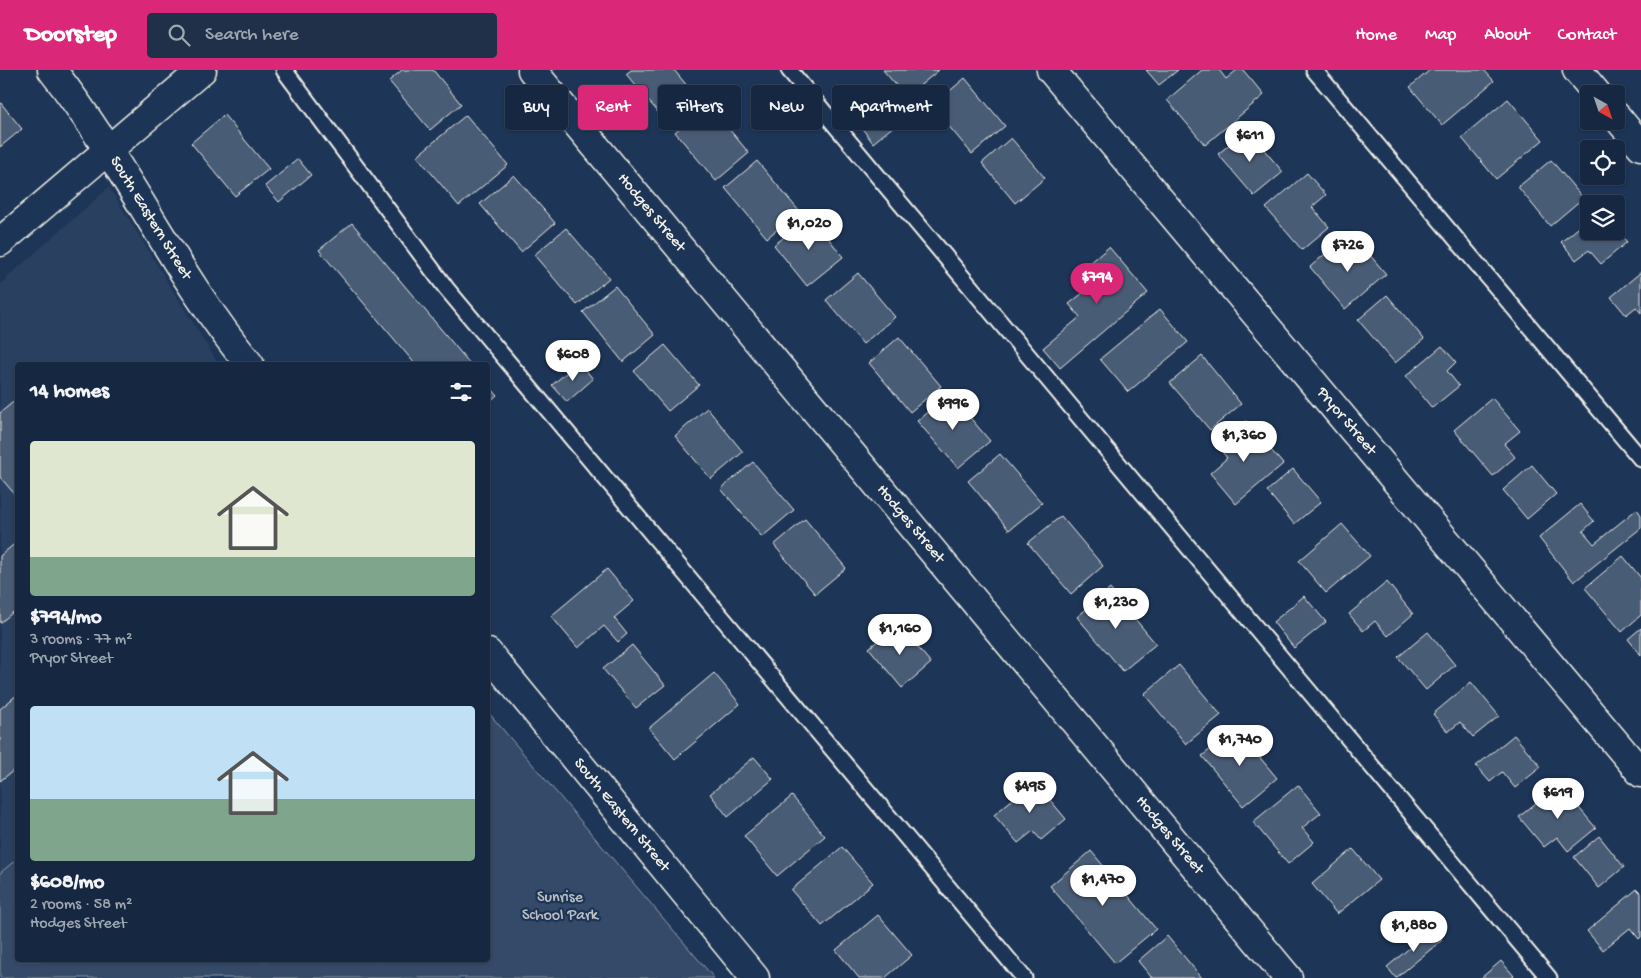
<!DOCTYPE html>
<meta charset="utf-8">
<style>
:root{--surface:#162841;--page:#1f3048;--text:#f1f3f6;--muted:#9ea6b1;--line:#35445a;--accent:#db2777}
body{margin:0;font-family:"Gochi Hand",sans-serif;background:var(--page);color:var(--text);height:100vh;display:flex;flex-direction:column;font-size:19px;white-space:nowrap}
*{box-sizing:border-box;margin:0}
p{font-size:16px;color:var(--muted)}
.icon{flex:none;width:28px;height:28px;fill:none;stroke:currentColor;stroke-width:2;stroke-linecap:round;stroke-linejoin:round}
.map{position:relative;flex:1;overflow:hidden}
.sheet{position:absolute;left:15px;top:292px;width:475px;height:600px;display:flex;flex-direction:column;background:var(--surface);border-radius:5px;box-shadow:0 1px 4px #0004,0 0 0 1px var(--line)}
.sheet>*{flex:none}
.hud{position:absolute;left:505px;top:15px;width:475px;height:45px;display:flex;gap:10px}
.needle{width:32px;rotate:140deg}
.controls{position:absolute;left:1580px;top:15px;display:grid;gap:10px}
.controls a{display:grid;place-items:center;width:45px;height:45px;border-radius:5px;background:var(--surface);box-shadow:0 1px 4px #0004,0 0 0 1px var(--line);font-size:25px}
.price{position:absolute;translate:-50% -42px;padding:0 11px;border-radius:18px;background:#fff;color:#222;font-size:16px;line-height:32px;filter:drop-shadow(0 1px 2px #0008)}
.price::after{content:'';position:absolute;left:50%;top:30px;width:15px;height:11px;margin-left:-8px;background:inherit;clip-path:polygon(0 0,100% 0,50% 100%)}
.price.active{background:var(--accent);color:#fff}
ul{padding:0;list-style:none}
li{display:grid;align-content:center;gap:10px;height:265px;padding:0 15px}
li span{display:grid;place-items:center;height:155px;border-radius:5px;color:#555}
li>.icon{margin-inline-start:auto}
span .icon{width:90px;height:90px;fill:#fffc;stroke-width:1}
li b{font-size:21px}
h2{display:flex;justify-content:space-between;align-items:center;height:60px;padding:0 15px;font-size:21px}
.pill{padding:0 18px;border-radius:5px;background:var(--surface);box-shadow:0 1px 4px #0004,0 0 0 1px var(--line);font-size:18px;line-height:45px}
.pill.active{background:var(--accent);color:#fff}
header{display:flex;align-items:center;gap:30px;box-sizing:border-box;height:70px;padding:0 25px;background:var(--accent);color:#fff}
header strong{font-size:24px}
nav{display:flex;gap:28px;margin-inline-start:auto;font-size:18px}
.search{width:350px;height:45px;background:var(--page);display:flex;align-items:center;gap:12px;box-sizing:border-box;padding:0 18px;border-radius:5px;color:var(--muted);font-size:19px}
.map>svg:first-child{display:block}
.built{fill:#2a4060}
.green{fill:#354a67;stroke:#949ea8}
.building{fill:#485b74;stroke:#f4f1e8}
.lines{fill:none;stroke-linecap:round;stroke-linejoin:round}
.service-casing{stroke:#f4f1e8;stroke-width:19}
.minor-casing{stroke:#f4f1e8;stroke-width:31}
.tertiary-casing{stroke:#f4f1e8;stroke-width:31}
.secondary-casing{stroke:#f4f1e8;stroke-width:31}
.service{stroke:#1d3557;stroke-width:15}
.minor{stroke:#1d3557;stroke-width:28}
.tertiary{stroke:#1d3557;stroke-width:28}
.secondary{stroke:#1d3557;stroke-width:28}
.labels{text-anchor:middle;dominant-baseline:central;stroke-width:4.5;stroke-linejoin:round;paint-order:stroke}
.street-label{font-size:16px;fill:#f4f1e8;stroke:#1d3557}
.park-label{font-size:16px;fill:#bbbfc1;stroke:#1d3557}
</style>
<header>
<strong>Doorstep</strong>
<div class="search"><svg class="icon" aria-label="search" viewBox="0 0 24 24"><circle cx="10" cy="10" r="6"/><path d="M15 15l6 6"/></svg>Search here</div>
<nav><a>Home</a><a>Map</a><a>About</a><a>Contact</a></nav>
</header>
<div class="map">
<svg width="1641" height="908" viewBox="0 0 1641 908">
<rect width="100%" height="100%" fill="#1d3557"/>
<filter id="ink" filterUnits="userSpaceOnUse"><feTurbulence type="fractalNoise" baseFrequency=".02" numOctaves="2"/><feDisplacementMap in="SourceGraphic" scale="10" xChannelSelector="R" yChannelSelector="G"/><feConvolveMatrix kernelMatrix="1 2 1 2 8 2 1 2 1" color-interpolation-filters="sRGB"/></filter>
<g filter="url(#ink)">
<path class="built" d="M 109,117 L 219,295 L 18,295 L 18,789 L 0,803 L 0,214 Z"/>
<path class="green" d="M 488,642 L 714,908 L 0,908 L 0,803 L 17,789 L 18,890 L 488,890 Z"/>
<path class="building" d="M 402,0 L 433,0 L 461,34 L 430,60 L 389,11 Z
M 631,0 L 674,0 L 698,29 L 668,54 L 626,4 Z
M 883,0 L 939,0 L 906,27 Z
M 1146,0 L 1178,0 L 1159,15 Z
M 1202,0 L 1219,0 L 1226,9 L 1237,0 L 1243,0 L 1264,25 L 1205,75 L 1167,30 Z
M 1430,0 L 1484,0 L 1494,11 L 1442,55 L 1410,17 Z
M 965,8 L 1005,56 L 972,84 L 932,36 Z
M 1508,29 L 1543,70 L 1496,109 L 1462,68 Z
M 893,30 L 906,46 L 873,73 L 861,57 Z
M 0,32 L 22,59 L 0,77 Z
M 708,34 L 749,83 L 716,111 L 675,62 Z
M 224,45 L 269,99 L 235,126 L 191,73 Z
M 466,45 L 508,95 L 459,136 L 417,86 Z
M 1247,60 L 1283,102 L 1254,126 L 1218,84 Z
M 1011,68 L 1045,108 L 1015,133 L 982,93 Z
M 298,89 L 311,105 L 279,132 L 265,116 Z
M 1551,90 L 1583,128 L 1550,156 L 1518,117 Z
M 757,91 L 799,141 L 767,168 L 725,118 Z
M 1307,103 L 1326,125 L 1312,137 L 1329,157 L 1302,180 L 1266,138 Z
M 514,105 L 555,153 L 521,182 L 480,134 Z
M 811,146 L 843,187 L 807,216 L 774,175 Z
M 1589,149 L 1589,161 L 1616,161 L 1616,159 L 1627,172 L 1601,194 L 1589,180 L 1576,190 L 1561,172 Z
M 352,153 L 471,295 L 416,295 L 319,180 Z
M 566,158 L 609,208 L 577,235 L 534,185 Z
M 1339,172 L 1351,187 L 1363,177 L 1386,204 L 1345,239 L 1310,197 Z
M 1109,177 L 1148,223 L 1060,298 L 1043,278 L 1080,247 L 1069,234 L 1089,218 L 1077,204 Z
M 1641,202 L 1641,243 L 1636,237 L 1626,245 L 1611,227 Z
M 858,203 L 895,247 L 863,274 L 826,230 Z
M 615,216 L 655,265 L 623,292 L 583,242 Z
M 1387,225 L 1424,269 L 1395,293 L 1358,250 Z
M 1160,239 L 1188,272 L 1128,322 L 1100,289 Z
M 899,267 L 941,316 L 910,342 L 869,293 Z
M 665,275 L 699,315 L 668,341 L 634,301 Z
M 1442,276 L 1456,292 L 1447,301 L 1459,316 L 1432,338 L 1406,306 Z
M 1202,286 L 1241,334 L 1210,360 L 1170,313 Z
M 579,292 L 593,309 L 567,332 L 552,315 Z
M 488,314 L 497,325 L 488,333 Z
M 949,323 L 990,371 L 958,398 L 917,351 Z
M 18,328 L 18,428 L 0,407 L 0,343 Z
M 1492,328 L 1520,361 L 1504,374 L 1515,387 L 1493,406 L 1454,360 Z
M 707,338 L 743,382 L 711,409 L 675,366 Z
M 1246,351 L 1283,394 L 1236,434 L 1210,403 L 1227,388 L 1217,375 Z
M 1000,384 L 1042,433 L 1009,460 L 968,411 Z
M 753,392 L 794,440 L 762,467 L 721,419 Z
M 1532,395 L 1556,424 L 1527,449 L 1503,420 Z
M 1293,399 L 1321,432 L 1294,454 L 1267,421 Z
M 1580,434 L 1594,451 L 1583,461 L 1594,474 L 1637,439 L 1641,445 L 1641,458 L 1574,512 L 1539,468 Z
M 1061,446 L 1103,496 L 1071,524 L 1028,473 Z
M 805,449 L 846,498 L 815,524 L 774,475 Z
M 1342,454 L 1370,486 L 1326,523 L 1299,491 Z
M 18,471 L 18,538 L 0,553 L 0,486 Z
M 1623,486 L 1641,508 L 1641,545 L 1622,562 L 1585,518 Z
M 607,499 L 634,531 L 614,548 L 627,564 L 618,572 L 604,556 L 578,578 L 551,546 Z
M 1387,512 L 1413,544 L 1388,566 L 1375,551 L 1363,561 L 1349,544 Z
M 1110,519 L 1156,574 L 1123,601 L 1077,547 Z
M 1304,526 L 1326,552 L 1294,578 L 1273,552 Z
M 898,554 L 931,593 L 902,618 L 869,578 Z
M 1641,558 L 1641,585 L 1628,569 Z
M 1428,562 L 1455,595 L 1426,620 L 1398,587 Z
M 632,575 L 665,615 L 636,638 L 603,599 Z
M 1179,595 L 1221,645 L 1186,674 L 1144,624 Z
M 714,603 L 740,634 L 675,689 L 649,658 Z
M 1471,612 L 1499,646 L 1473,667 L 1460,652 L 1448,662 L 1433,644 Z
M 18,624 L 18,697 L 0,711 L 0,639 Z
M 1236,659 L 1277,708 L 1243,736 L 1202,686 Z
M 1514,665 L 1541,697 L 1515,718 L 1502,702 L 1490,712 L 1476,696 Z
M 754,687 L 773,709 L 728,747 L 710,724 Z
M 1034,711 L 1066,749 L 1041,770 L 1033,761 L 1018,773 L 994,745 Z
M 1559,714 L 1596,758 L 1568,781 L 1557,767 L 1544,777 L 1519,747 Z
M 1298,715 L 1321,743 L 1302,758 L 1314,772 L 1288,794 L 1253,752 Z
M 792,726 L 825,766 L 777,806 L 744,766 Z
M 1599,766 L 1624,797 L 1599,818 L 1574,787 Z
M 842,777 L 873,813 L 822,856 L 791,820 Z
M 1353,779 L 1379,810 L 1337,844 L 1312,814 Z
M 1091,781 L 1156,859 L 1115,893 L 1050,816 Z
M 1637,819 L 1641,823 L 1641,867 L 1639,869 L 1630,858 L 1603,880 L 1587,861 Z
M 878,845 L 912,885 L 885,908 L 859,908 L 836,880 Z
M 1432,859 L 1442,870 L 1396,908 L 1387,897 Z
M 1167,866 L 1202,908 L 1152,908 L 1138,891 Z
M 1501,891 L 1514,906 L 1511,908 L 1481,908 Z"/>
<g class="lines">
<defs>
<path id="service" d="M 284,0 L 446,218 L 1024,908
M 789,0 L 1549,908
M 1314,0 L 1641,389"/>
<g id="minor">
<path id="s1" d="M 532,0 L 1288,908"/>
<path id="s2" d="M 1051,0 L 1641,703"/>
<path d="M 1577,0 L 1597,24"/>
<path d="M 1616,46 L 1641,76"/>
</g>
<path id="tertiary" d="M 0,172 L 202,0"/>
<g id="secondary">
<path id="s3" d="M 52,0 C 125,93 174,203 250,295"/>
<path id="s4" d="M 488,583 L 755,908"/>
</g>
</defs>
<use href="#service" class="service-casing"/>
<use href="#minor" class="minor-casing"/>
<use href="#tertiary" class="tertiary-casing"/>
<use href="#secondary" class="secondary-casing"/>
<use href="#service" class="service"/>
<use href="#minor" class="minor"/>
<use href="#tertiary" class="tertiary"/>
<use href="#secondary" class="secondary"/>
</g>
</g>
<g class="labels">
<g class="street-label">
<text stroke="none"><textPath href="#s1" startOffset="186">Hodges Street</textPath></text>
<text stroke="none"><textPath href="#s3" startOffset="178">South Eastern Street</textPath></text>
<text stroke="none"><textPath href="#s2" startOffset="459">Pryor Street</textPath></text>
<text stroke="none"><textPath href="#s1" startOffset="591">Hodges Street</textPath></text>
<text stroke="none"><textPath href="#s4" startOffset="210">South Eastern Street</textPath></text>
<text stroke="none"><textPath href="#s1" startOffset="996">Hodges Street</textPath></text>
</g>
<g class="park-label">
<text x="560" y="828">Sunrise<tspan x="560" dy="18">School Park</tspan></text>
</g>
</g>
</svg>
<div class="controls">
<a><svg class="needle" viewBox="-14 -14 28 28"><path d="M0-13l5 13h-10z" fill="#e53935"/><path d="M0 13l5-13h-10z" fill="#9ea6b1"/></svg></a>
<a><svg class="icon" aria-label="locate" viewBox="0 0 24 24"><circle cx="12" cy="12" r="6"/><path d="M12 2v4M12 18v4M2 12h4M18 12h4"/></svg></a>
<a><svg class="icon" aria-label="layers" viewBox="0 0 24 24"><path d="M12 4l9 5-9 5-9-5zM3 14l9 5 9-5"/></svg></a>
</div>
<b class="price" style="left:1250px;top:93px">$611</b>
<b class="price" style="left:809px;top:181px">$1,020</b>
<b class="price" style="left:1348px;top:203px">$726</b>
<b class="price active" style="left:1097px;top:235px">$794</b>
<b class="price" style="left:573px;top:312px">$608</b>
<b class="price" style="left:953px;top:361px">$996</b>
<b class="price" style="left:1244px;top:393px">$1,360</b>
<b class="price" style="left:1116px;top:560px">$1,230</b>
<b class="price" style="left:900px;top:586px">$1,160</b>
<b class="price" style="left:1240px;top:697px">$1,740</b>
<b class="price" style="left:1030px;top:744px">$495</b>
<b class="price" style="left:1558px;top:750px">$619</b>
<b class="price" style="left:1103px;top:837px">$1,470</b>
<b class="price" style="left:1414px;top:883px">$1,880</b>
<div class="hud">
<a class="pill">Buy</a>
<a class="pill active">Rent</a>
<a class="pill">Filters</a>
<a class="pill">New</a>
<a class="pill">Apartment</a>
</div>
<section class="sheet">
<h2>14 homes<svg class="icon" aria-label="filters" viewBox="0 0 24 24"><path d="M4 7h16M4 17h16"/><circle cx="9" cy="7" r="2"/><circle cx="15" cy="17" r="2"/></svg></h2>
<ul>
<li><span style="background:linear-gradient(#dfe7d0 75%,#7fa58c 0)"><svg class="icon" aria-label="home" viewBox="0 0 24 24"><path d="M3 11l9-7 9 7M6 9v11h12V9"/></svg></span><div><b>$794/mo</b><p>3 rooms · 77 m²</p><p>Pryor Street</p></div></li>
<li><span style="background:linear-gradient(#bfe0f5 60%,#7fa58c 0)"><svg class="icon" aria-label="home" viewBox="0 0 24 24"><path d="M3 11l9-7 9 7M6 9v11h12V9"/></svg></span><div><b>$608/mo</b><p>2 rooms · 58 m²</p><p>Hodges Street</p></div></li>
</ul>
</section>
</div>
